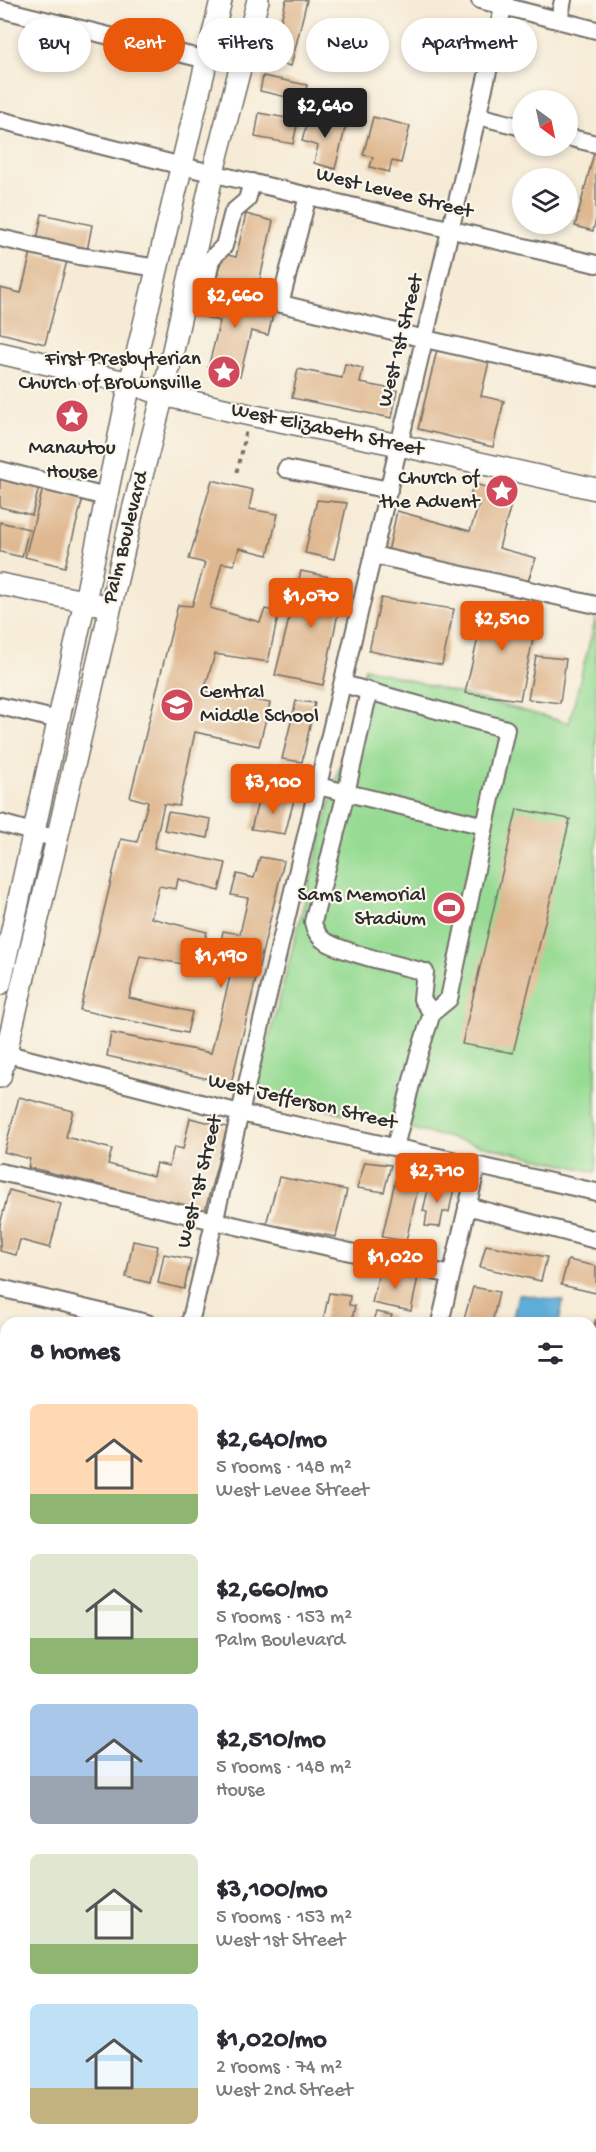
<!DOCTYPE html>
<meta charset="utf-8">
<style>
:root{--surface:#fff;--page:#f7f7f7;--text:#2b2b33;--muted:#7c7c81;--accent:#ea580c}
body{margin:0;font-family:"Gochi Hand",sans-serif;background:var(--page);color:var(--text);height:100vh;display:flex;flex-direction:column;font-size:22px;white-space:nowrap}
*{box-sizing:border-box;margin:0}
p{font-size:20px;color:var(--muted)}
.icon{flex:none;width:33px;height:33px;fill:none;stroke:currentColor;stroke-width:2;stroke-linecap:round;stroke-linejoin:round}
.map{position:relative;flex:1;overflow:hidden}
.panel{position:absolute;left:0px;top:1317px;width:597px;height:836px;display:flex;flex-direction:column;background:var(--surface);border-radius:18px 18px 0 0;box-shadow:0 3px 9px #0003}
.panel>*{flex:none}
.guide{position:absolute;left:18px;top:18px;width:561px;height:54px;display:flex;gap:12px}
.needle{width:39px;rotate:147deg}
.controls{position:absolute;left:512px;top:90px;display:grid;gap:12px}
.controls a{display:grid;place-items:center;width:66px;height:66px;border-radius:50%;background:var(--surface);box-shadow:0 3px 9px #0003;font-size:30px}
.price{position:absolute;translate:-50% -51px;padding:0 14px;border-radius:6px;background:var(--accent);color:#fff;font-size:20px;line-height:39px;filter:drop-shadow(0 2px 3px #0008)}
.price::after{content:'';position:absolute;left:50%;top:36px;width:18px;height:14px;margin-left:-9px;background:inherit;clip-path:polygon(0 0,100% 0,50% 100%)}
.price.active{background:#222;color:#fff}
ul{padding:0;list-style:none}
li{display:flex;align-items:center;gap:18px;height:150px;padding:0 30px}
li span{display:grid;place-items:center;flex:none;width:168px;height:120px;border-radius:9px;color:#555}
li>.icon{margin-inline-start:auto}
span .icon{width:72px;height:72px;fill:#fffc;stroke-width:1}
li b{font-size:26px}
h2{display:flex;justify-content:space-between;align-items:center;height:72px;padding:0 30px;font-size:26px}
.chip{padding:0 21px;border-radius:27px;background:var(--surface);box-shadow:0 3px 9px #0003;font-size:21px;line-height:54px}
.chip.active{background:var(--accent);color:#fff}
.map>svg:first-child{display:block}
.green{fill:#96db93;stroke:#60835f;stroke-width:1.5}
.water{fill:#5faed9;stroke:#456c82;stroke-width:1.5}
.building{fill:#dfb890}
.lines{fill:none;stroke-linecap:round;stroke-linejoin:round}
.minor-casing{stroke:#726e67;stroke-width:20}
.major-casing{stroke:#726e67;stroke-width:24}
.path{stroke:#726e67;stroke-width:3;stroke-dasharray:4.5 4.5;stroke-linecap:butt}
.minor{stroke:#fff;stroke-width:16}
.major{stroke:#fff;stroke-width:21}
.labels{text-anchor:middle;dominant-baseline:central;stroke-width:4.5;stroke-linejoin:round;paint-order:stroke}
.street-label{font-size:21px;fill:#2b2b2b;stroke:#fbf7ec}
.poi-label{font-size:21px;fill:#2b2b2b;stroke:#fbf7ec;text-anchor:end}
</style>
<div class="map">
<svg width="596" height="2152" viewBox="0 0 596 2152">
<rect width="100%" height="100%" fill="#fbf7ec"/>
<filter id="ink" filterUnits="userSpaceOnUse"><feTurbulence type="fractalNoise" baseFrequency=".0167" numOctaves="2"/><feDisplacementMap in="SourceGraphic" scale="12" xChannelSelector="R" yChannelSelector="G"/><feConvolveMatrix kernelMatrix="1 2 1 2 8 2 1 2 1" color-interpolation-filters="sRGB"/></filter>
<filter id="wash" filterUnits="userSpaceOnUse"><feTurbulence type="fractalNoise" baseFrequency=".008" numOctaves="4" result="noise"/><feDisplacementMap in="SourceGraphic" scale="24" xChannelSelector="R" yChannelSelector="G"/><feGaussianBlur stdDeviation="1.35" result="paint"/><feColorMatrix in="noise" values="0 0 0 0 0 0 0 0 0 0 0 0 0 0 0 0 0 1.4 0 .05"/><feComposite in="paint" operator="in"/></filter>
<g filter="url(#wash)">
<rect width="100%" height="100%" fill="#f6ebd6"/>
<path class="green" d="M 596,617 L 596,1172 L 255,1093 L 365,668 L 569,723 Z"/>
<path class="water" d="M 518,1294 L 563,1301 L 559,1323 L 539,1323 L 513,1318 Z
M 596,2076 L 596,2152 L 577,2152 L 578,2147 L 591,2146 L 591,2087 Z"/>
<g id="blocks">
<path class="building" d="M 286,0 L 307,0 L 291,66 L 271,61 Z
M 263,76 L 307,85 L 303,105 L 286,101 L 287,97 L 260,91 Z
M 310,112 L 319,114 L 318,117 L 346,125 L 335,169 L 314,163 L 318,146 L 302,141 Z
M 259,113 L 298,120 L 293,144 L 255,137 Z
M 373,117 L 410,126 L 401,163 L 392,161 L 389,172 L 370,167 L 373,157 L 363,155 Z
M 594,153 L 596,153 L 596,219 L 593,231 L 575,226 Z
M 42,214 L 92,225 L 87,251 L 37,240 Z
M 246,214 L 273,221 L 257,292 L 216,283 L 223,254 L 236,257 Z
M 31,252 L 67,261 L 45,344 L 0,333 L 0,288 L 21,293 Z
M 211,290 L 275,307 L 268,335 L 251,331 L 240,376 L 208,368 L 220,321 L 204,317 Z
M 437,350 L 489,362 L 481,396 L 504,401 L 493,447 L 418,429 Z
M 345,364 L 363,368 L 360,383 L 397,390 L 392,418 L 292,398 L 298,369 L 342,378 Z
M 0,478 L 39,487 L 32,515 L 0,507 Z
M 212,480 L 253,490 L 249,509 L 278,514 L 268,555 L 239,548 L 234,565 L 222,563 L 210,608 L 260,622 L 265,609 L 279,612 L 268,662 L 215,654 L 204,691 L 270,703 L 259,746 L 195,732 L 179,806 L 164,804 L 154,848 L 226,863 L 219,891 L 178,879 L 176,889 L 159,886 L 151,918 L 207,932 L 198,967 L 140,956 L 129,998 L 192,1012 L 187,1033 L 80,1010 L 121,839 L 137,842 L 148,802 L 130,797 L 178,605 L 192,606 L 205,563 L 189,559 Z
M 474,484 L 514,494 L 499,548 L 536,558 L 527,584 L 388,552 L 397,511 L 470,531 L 480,502 L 469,499 Z
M 43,488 L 83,498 L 65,567 L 25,557 Z
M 317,500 L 347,503 L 334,559 L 305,553 Z
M 0,522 L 29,529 L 22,557 L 0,552 Z
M 301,571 L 345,580 L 323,685 L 275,675 Z
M 381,598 L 454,609 L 442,665 L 369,651 Z
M 486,604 L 539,611 L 520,700 L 465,693 Z
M 536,656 L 566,659 L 560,703 L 528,699 Z
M 296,701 L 315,703 L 302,762 L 282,759 Z
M 259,798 L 294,800 L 285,834 L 251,829 Z
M 517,809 L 570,819 L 513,1053 L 462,1044 Z
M 168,812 L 211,819 L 208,838 L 164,830 Z
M 260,857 L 284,861 L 231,1084 L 107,1056 L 111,1033 L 211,1053 L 235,957 L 219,952 L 223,931 L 240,934 L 248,898 L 231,895 L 237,874 L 254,878 Z
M 19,1097 L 73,1111 L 66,1137 L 112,1149 L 108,1164 L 153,1176 L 156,1163 L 169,1166 L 174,1147 L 183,1149 L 190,1118 L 227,1127 L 205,1211 L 28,1167 L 30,1159 L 4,1152 Z
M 365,1162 L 391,1165 L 384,1192 L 357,1188 Z
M 279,1177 L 347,1190 L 336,1237 L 266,1224 Z
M 395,1181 L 419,1184 L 406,1241 L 382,1237 Z
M 429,1185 L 454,1188 L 449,1212 L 443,1212 L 440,1227 L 425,1226 L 427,1212 L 423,1211 Z
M 9,1190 L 61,1204 L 50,1248 L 20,1240 L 16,1255 L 0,1251 L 0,1225 Z
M 133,1241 L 158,1246 L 150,1283 L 126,1277 Z
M 486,1245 L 547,1257 L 541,1281 L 480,1267 Z
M 164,1254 L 191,1259 L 184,1289 L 158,1283 Z
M 568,1260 L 596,1266 L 596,1293 L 561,1285 Z
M 380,1269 L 418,1277 L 411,1311 L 372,1303 Z
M 473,1287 L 499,1292 L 492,1323 L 463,1323 Z
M 329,1293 L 350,1296 L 349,1305 L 355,1306 L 351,1323 L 323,1321 Z
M 376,1312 L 392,1315 L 389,1323 L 372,1323 Z
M 596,1319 L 596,1380 L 591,1379 L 591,1335 Z
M 0,1367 L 6,1368 L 6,1393 L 0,1391 Z
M 0,1415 L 6,1416 L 6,1495 L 0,1494 Z
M 3,1679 L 6,1680 L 6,1724 L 0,1721 L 0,1686 Z
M 3,1781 L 6,1782 L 6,1831 L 0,1830 L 0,1798 Z"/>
</g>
</g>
<g filter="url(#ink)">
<use href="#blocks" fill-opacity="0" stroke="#726e67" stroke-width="1.5"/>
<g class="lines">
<defs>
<path id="minor" d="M 480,0 L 596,30
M 0,9 L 207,60
M 559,20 L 563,0
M 478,116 L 522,127
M 0,120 L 182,166 L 596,264
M 567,137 L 596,144
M 0,238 L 79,256 L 158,268
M 188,281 L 425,339 L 596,377
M 206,286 L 211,259 L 224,246 L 233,212 L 247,200 L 252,182
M 280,304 L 308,196
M 286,469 L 389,490
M 0,470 L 106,497
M 373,555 L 596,605
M 343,684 L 506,729 L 485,826
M 369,691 L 346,793 L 313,922 C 314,928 317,934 322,939 C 338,952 403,966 425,972 L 422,999 L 432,1013
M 0,706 L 58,720
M 318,786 L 485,826 L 449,999 L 432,1013 L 418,1057 L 395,1147
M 0,823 L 57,839
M 0,1052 L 240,1113 L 596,1192
M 0,1172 L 451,1275
M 467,1206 L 596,1240
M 0,1288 L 147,1323
M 190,1323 L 505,0
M 440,1323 L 477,1166
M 0,1401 L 6,1402
M 591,1422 L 596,1424
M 0,1516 L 6,1517
M 591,1541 L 596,1542
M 0,1635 L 6,1636
M 591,1659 L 596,1660
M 0,1754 L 6,1755
M 591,1782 L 596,1783
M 591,1893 L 596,1895
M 0,1928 L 6,1918
M 0,1986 L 6,1988
M 0,2041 L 6,2068
M 23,2146 L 24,2152
M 246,2146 L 247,2152"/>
<path id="major" d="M 0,353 L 130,383 L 163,395 L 250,415 L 399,445 L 596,489
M 0,584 L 98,604
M 0,984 L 85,601 L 130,383 L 221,0
M 0,1077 L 57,839 L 133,510 L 163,395 L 213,172 L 258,0"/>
</defs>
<use href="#minor" class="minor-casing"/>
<use href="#major" class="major-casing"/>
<path class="path" d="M 237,472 L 246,432
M 591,1743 L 596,1717
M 301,2152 L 308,2146"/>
<use href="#minor" class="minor"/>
<use href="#major" class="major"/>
</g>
</g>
<defs>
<symbol id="sight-disc" viewBox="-11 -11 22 22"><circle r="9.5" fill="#d1495b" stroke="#fbf7ec"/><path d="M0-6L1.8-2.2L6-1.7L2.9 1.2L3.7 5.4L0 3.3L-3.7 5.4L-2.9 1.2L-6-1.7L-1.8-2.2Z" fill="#fff"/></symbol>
<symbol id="school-disc" viewBox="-11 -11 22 22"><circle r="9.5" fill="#d1495b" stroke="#fbf7ec"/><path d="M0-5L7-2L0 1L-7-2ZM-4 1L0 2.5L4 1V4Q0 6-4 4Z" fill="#fff"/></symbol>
<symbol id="stadium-disc" viewBox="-11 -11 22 22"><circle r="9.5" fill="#d1495b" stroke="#fbf7ec"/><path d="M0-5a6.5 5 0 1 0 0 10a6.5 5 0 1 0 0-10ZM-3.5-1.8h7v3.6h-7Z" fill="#fff"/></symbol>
</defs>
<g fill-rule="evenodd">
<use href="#sight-disc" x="205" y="353" width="38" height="38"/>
<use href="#sight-disc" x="53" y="397" width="38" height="38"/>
<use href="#sight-disc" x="483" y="472" width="38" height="38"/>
<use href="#school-disc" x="158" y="686" width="38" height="38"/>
<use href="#stadium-disc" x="430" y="889" width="38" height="38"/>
</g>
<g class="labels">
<g class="street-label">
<text transform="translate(394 194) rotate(14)">West Levee Street</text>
<text transform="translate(402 341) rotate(-76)">West 1st Street</text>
<text transform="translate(327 431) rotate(12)">West Elizabeth Street</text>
<text transform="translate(127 538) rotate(-76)">Palm Boulevard</text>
<text transform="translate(302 1103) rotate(13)">West Jefferson Street</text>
<text transform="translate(201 1182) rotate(-76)">West 1st Street</text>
</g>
<g class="poi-label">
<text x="201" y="360">First Presbyterian<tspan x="201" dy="24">Church of Brownsville</tspan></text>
<text x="72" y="449" text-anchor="middle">Manautou<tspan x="72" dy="24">House</tspan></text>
<text x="479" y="479">Church of<tspan x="479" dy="24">the Advent</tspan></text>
<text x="200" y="693" text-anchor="start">Central<tspan x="200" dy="24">Middle School</tspan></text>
<text x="426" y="896">Sams Memorial<tspan x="426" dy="24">Stadium</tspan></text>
</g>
</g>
</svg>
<div class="controls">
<a><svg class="needle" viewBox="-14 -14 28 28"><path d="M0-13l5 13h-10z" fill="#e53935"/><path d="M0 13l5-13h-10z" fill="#7c7c81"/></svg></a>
<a><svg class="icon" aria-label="layers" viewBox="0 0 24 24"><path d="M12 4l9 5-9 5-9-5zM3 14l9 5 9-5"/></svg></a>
</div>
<b class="price active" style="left:325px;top:139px">$2,640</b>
<b class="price" style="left:235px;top:329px">$2,660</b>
<b class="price" style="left:311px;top:629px">$1,070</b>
<b class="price" style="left:502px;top:652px">$2,510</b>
<b class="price" style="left:273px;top:815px">$3,100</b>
<b class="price" style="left:221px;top:989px">$1,190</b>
<b class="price" style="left:437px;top:1204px">$2,710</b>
<b class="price" style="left:395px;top:1290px">$1,020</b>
<div class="guide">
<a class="chip">Buy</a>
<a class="chip active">Rent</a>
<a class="chip">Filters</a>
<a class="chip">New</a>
<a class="chip">Apartment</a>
</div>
<section class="panel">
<h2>8 homes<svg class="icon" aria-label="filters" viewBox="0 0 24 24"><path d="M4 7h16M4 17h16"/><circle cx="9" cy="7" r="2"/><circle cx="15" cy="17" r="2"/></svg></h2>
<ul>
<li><span style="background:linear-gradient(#ffd9b3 75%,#8fb573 0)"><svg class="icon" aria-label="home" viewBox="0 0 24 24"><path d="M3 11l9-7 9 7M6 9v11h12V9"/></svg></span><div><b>$2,640/mo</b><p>5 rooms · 148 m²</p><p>West Levee Street</p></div></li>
<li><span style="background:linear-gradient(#dfe7d0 70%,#8fb573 0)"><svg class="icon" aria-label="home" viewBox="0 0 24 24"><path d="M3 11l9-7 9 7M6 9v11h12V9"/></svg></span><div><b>$2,660/mo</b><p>5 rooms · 153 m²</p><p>Palm Boulevard</p></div></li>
<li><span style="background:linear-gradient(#a9c7e8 60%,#9aa5b1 0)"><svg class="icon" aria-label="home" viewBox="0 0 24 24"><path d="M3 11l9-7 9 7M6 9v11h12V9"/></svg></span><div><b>$2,510/mo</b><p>5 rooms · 148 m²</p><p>House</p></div></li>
<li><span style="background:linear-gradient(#dfe7d0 75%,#8fb573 0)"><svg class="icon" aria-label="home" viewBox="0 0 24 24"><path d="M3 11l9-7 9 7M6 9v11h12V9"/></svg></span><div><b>$3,100/mo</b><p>5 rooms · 153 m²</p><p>West 1st Street</p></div></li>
<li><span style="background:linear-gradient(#bfe0f5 70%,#c2b280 0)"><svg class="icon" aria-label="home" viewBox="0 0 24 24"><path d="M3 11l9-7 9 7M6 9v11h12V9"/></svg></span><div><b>$1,020/mo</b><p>2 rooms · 74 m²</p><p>West 2nd Street</p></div></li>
</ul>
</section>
</div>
